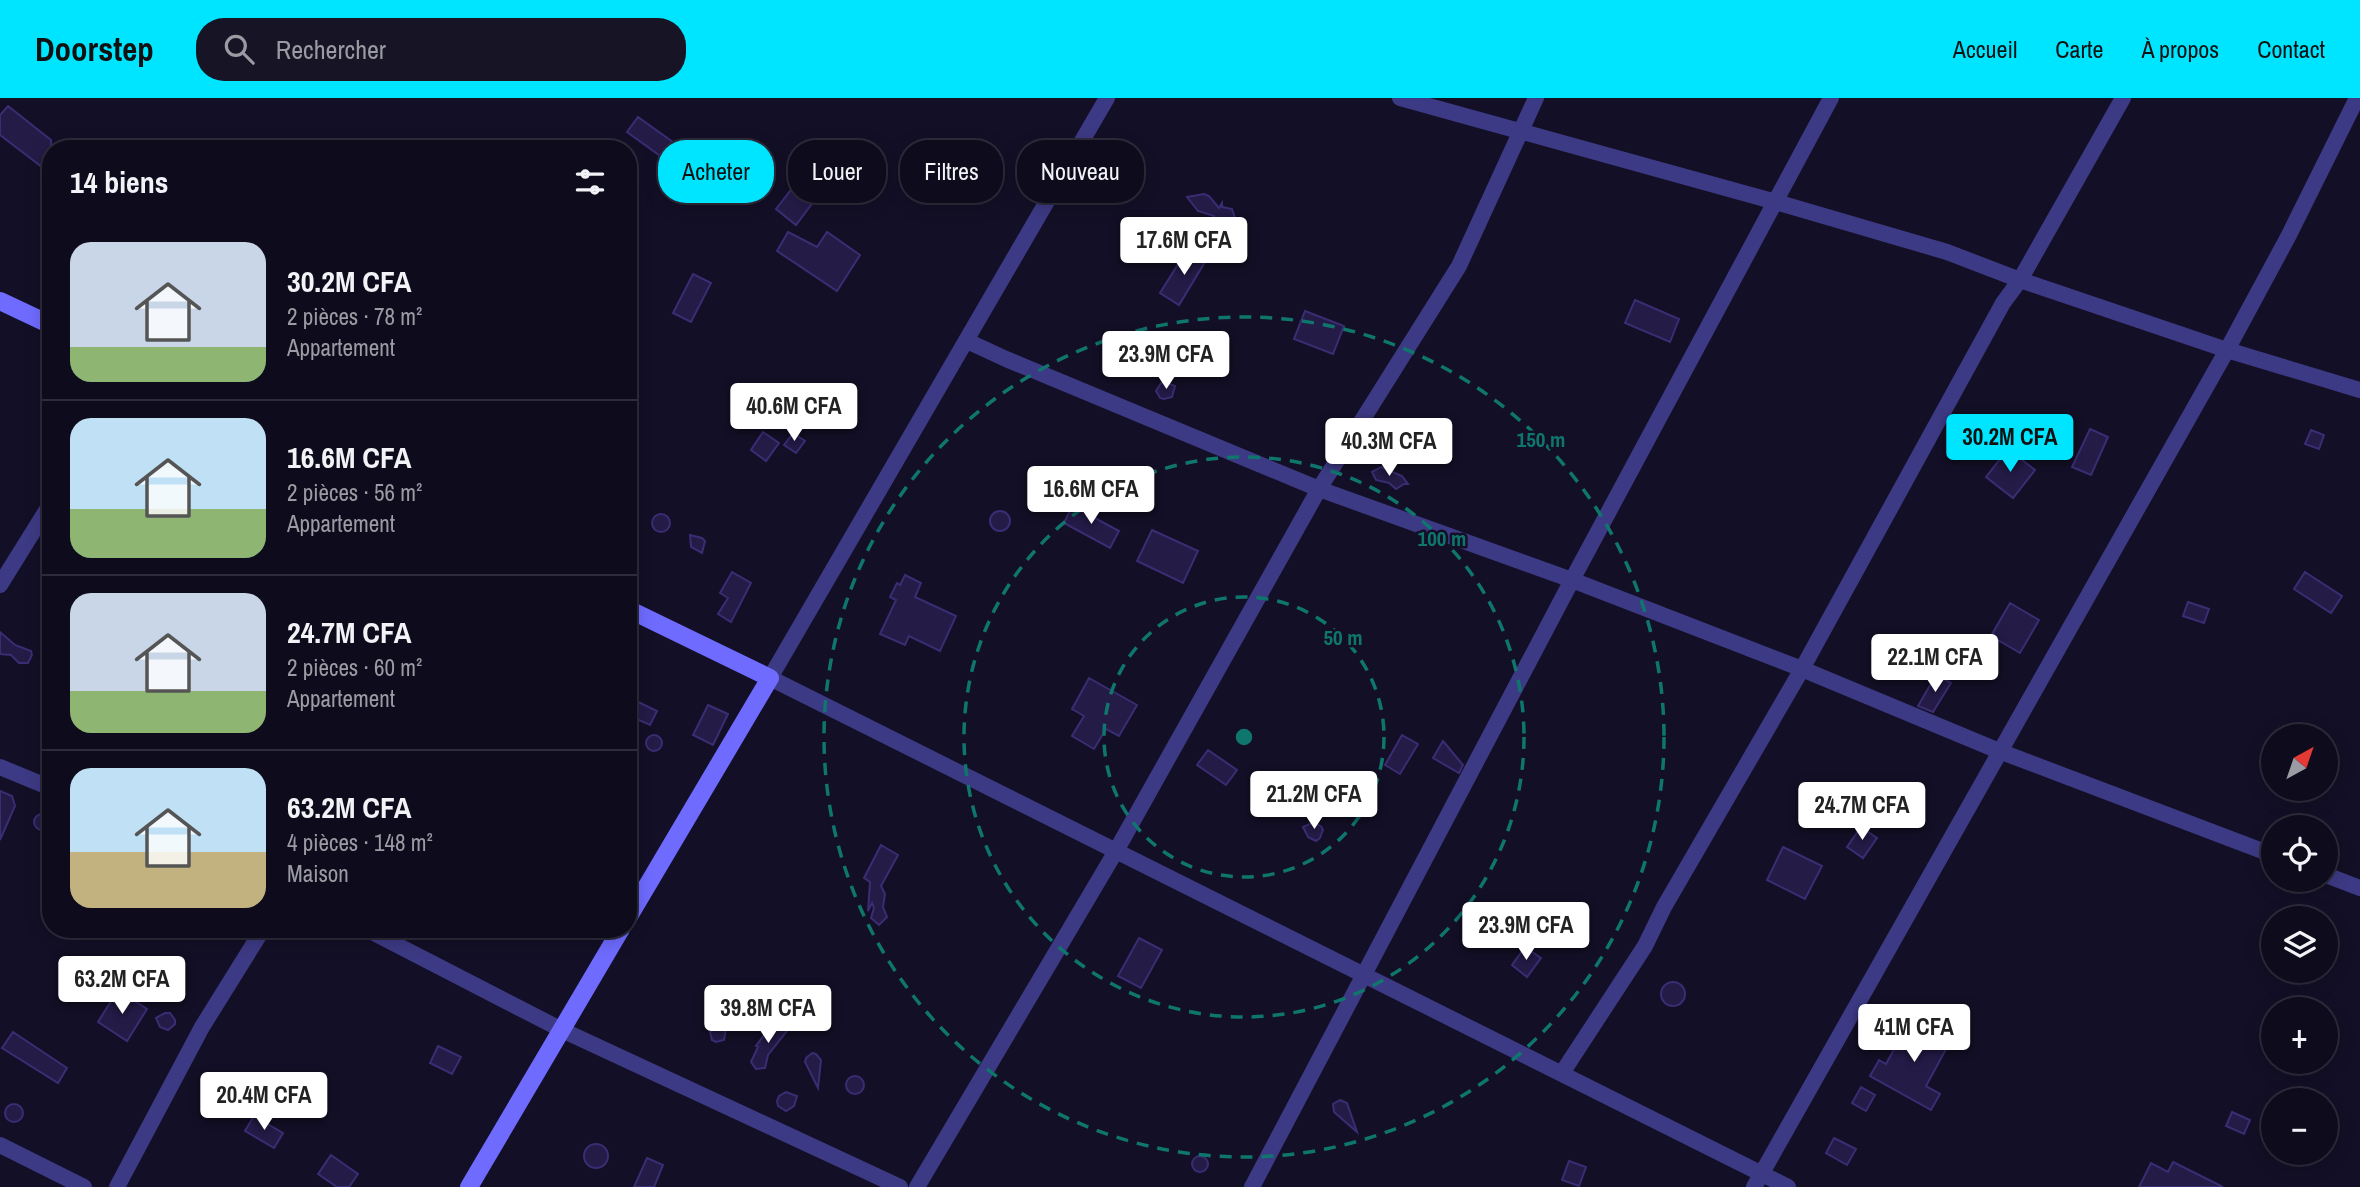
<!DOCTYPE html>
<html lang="fr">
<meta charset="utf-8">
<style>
:root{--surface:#0e0b1c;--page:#171425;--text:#f1f3f6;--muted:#9b9ba3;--line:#2e2b3b;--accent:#00e5ff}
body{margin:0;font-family:"Archivo Narrow",sans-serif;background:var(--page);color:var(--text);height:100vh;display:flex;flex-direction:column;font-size:26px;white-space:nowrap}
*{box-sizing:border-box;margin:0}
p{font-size:23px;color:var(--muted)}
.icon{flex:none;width:38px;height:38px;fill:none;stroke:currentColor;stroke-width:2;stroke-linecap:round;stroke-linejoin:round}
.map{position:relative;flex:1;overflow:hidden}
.panel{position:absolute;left:42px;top:42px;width:595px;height:798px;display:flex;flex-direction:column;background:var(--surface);border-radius:28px;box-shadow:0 4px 18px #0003,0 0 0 2px var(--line)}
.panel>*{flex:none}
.banner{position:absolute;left:658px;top:42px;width:665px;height:63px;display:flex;gap:14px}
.needle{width:46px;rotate:40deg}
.controls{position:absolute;left:2261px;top:626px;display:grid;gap:14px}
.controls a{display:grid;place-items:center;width:77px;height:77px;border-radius:50%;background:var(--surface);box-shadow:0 4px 18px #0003,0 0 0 2px var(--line);font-size:35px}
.price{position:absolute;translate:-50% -60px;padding:0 16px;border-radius:7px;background:#fff;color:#222;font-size:23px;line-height:46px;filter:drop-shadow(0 2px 4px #0008)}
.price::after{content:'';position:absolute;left:50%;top:42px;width:21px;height:16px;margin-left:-10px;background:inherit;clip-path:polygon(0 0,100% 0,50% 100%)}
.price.active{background:var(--accent);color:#111}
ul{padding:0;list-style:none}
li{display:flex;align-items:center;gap:21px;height:175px;padding:0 28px}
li+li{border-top:2px solid var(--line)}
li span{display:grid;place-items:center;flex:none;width:196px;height:140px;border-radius:21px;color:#555}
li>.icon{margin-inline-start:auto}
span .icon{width:84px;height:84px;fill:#fffc;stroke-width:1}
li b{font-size:30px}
h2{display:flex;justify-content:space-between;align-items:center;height:84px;padding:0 28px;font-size:30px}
.tag{padding:0 24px;border-radius:28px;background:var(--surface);box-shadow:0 4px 18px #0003,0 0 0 2px var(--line);font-size:24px;line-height:63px}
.tag.active{background:var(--accent);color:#111}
header{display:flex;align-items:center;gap:42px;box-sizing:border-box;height:98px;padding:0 35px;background:var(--accent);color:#111}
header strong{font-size:33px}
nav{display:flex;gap:38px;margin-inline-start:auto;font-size:24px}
.search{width:490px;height:63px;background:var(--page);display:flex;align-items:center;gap:18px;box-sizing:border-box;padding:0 24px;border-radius:28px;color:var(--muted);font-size:26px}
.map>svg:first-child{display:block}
.building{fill:#241b47;stroke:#3b2d73;stroke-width:2}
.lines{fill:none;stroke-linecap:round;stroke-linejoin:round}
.street{stroke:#3d3a85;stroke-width:16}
.secondary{stroke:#6f6bff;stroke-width:18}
.ring{fill:none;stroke:#0f766e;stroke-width:3.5;stroke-dasharray:12 9}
.centre{fill:#0f766e;stroke:#130f26;stroke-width:3.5}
.ring-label{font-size:21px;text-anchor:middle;font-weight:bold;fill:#0f766e;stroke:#130f26;stroke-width:5;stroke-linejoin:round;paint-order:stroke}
</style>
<header>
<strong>Doorstep</strong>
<div class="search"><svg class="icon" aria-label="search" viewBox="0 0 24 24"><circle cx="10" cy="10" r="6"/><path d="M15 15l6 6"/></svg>Rechercher</div>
<nav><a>Accueil</a><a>Carte</a><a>À propos</a><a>Contact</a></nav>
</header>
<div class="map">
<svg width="2360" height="1089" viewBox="0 0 2360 1089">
<rect width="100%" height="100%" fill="#130f26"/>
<path class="building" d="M 8,8 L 51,42 L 51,76 L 0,37 L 0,17 Z
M 638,19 L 677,47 L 666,62 L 627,34 Z
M 794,88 L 814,103 L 796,127 L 776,111 Z
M 1204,96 L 1209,98 L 1219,110 L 1222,105 L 1222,109 L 1232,111 L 1235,120 L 1220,131 L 1218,143 L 1205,150 L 1204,140 L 1199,143 L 1214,118 L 1198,113 L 1187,99 Z
M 788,134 L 817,149 L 827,134 L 860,157 L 837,193 L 777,153 Z
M 1201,150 L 1205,164 L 1179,207 L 1160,195 L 1180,163 L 1183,166 L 1192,155 Z
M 693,176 L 711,185 L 691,224 L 673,215 Z
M 1635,202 L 1679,221 L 1670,244 L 1625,225 Z
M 1305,213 L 1344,228 L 1333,256 L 1294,241 Z
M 1165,284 L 1175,288 L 1172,299 L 1164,301 L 1160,300 L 1156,293 L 1161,285 Z
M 2090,331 L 2108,339 L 2091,377 L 2072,369 Z
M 2311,332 L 2324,337 L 2319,351 L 2305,346 Z
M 763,334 L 779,345 L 766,363 L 751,352 Z
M 793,335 L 805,343 L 796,355 L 784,347 Z
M 2008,351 L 2035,372 L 2013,400 L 1986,379 Z
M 1381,369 L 1402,378 L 1408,386 L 1404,386 L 1396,391 L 1389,385 L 1376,382 L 1372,374 Z
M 1073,406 L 1094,416 L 1093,419 L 1119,433 L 1110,450 L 1064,425 Z
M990 423a10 10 0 1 1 20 0a10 10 0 1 1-20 0Z
M652 425a9 9 0 1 1 18 0a9 9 0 1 1-18 0Z
M 1152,432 L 1198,453 L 1183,485 L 1137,463 Z
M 690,437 L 702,440 L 705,443 L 702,455 L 691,449 Z
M 732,474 L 751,485 L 731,524 L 718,516 L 728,500 L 720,495 Z
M 2305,474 L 2342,498 L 2331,515 L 2294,491 Z
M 905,477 L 921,485 L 915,499 L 956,518 L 940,553 L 909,538 L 905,547 L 880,536 L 896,502 L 890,499 L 897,485 L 900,487 Z
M 2188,504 L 2209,511 L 2204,525 L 2183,518 Z
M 2010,505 L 2039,522 L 2020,555 L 1991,538 Z
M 0,534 L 15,547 L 31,553 L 32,557 L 28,565 L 19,565 L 11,557 L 0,556 Z
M 1936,577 L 1951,585 L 1933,614 L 1918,608 Z
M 1089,580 L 1137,607 L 1119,638 L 1106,631 L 1094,651 L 1072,638 L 1084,618 L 1072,611 Z
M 628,599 L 657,613 L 650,627 L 628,617 Z
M 708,607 L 728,616 L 713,647 L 693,637 Z
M 1402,637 L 1418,646 L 1400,676 L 1385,667 Z
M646 645a8 8 0 1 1 16 0a8 8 0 1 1-16 0Z
M 1443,643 L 1463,667 L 1459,675 L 1433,660 Z
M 1208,652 L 1237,672 L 1226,687 L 1197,667 Z
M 0,693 L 12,698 L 15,708 L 0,742 Z
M34 724a8 8 0 1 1 16 0a8 8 0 1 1-16 0Z
M 1312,725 L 1321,728 L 1323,732 L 1320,740 L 1316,743 L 1308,739 L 1303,729 Z
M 1861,729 L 1877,740 L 1863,760 L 1847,749 Z
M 881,747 L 898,757 L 881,788 L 885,796 L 883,809 L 887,819 L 879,827 L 871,820 L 874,810 L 872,805 L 868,813 L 870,784 L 864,780 Z
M 1783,749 L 1822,768 L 1805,801 L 1767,782 Z
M1490 827a8 8 0 1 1 16 0a8 8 0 1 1-16 0Z
M 1139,840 L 1162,852 L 1141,890 L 1118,878 Z
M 1525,849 L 1541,860 L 1527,879 L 1512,867 Z
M1661 896a12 12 0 1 1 24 0a12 12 0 1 1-24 0Z
M 118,892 L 147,911 L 127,943 L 98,924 Z
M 731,910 L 735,912 L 738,921 L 726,931 L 724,942 L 716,944 L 712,942 L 710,934 L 720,925 L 722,913 Z
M 165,915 L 170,915 L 175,922 L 175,926 L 168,932 L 160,929 L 156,920 Z
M 1911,920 L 1951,942 L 1926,988 L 1940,996 L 1931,1012 L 1870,978 L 1879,962 L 1886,966 Z
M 774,923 L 787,933 L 768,957 L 765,970 L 756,971 L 751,964 L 758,949 L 756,948 Z
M 13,934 L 67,970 L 58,985 L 2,950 Z
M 438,948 L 461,959 L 452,976 L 430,965 Z
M 812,955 L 816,956 L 821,962 L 818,990 L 805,964 L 806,960 Z
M846 987a9 9 0 1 1 18 0a9 9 0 1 1-18 0Z
M 1861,989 L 1875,997 L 1866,1013 L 1852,1005 Z
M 786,994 L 797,998 L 794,1008 L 786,1013 L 778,1008 L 777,1003 L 779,998 Z
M 1340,1002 L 1347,1005 L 1357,1034 L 1334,1014 L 1333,1006 Z
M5 1015a9 9 0 1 1 18 0a9 9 0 1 1-18 0Z
M 2232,1014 L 2250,1022 L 2244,1036 L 2226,1028 Z
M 254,1018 L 283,1035 L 274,1050 L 245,1033 Z
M 1834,1040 L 1856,1051 L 1847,1067 L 1826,1055 Z
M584 1058a12 12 0 1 1 24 0a12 12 0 1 1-24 0Z
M 331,1057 L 358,1076 L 349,1089 L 337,1089 L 318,1076 Z
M1192 1066a8 8 0 1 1 16 0a8 8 0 1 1-16 0Z
M 647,1060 L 663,1067 L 654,1089 L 634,1089 Z
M 1569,1063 L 1586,1069 L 1579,1088 L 1562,1082 Z
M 2173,1064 L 2223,1089 L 2139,1089 L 2151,1065 L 2168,1074 Z"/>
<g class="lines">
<path class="street" d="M 1107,0 L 770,580 L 1788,1089
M 1400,0 L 1776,104 L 1947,154 L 2020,182 L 2227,252 L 2360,292
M 967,243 L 1006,261 L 1319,391 L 1572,482 L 1802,571 L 1999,653 L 2273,757
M 0,487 L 51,405
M 0,669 L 51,690
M 2326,777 L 2360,790
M 366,831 L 562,932 L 900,1089
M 1562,975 L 1645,848 L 1664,809 L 1802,571 L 2003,205 L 2020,182 L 2123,0
M 0,1047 L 84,1089
M 117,1089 L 202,929 L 263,831
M 917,1089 L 1116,753 L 1319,391 L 1459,168 L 1536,0
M 1252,1089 L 1572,482 L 1831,0
M 1754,1089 L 2227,252 L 2289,137 L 2357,0"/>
<path class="secondary" d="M 0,203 L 51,227
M 628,511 L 770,580 L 628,820
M 469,1089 L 621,831"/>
</g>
<g class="ring">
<circle cx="1244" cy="639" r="140"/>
<circle cx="1244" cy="639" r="280"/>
<circle cx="1244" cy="639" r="420"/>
</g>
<circle cx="1244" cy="639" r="10" class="centre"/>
<g class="ring-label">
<text x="1541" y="349">150 m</text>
<text x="1442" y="448">100 m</text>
<text x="1343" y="547">50 m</text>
</g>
</svg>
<div class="controls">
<a><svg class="needle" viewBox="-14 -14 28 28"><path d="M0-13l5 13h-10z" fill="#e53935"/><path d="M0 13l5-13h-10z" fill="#9b9ba3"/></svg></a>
<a><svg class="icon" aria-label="locate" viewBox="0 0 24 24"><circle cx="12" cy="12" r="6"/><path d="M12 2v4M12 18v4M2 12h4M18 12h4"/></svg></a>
<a><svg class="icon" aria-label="layers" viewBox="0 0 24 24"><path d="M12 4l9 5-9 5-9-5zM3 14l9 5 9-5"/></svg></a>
<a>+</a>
<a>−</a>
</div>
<b class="price" style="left:1184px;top:179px">17.6M CFA</b>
<b class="price" style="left:1166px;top:293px">23.9M CFA</b>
<b class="price" style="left:794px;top:345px">40.6M CFA</b>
<b class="price active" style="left:2010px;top:376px">30.2M CFA</b>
<b class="price" style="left:1389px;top:380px">40.3M CFA</b>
<b class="price" style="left:1091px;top:428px">16.6M CFA</b>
<b class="price" style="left:1935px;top:596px">22.1M CFA</b>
<b class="price" style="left:1314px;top:733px">21.2M CFA</b>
<b class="price" style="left:1862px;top:744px">24.7M CFA</b>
<b class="price" style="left:1526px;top:864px">23.9M CFA</b>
<b class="price" style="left:122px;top:918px">63.2M CFA</b>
<b class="price" style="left:768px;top:947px">39.8M CFA</b>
<b class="price" style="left:1914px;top:966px">41M CFA</b>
<b class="price" style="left:264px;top:1034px">20.4M CFA</b>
<div class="banner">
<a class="tag active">Acheter</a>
<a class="tag">Louer</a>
<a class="tag">Filtres</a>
<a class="tag">Nouveau</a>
</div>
<section class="panel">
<h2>14 biens<svg class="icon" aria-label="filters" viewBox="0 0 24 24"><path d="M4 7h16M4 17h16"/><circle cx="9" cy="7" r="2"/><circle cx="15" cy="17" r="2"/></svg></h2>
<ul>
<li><span style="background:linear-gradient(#c9d6e8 75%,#8fb573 0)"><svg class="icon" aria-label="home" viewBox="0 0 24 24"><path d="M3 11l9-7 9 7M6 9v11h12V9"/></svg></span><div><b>30.2M CFA</b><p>2 pièces · 78 m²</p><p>Appartement</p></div></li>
<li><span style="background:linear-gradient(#bfe0f5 65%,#8fb573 0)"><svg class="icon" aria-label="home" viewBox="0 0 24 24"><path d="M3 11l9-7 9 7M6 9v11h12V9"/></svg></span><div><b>16.6M CFA</b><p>2 pièces · 56 m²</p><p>Appartement</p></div></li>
<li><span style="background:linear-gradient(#c9d6e8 70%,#8fb573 0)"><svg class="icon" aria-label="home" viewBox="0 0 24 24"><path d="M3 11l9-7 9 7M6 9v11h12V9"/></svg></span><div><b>24.7M CFA</b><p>2 pièces · 60 m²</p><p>Appartement</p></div></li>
<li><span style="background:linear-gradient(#bfe0f5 60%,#c2b280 0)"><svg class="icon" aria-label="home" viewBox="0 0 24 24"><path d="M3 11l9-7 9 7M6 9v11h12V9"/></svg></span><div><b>63.2M CFA</b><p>4 pièces · 148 m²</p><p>Maison</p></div></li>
</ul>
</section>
</div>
